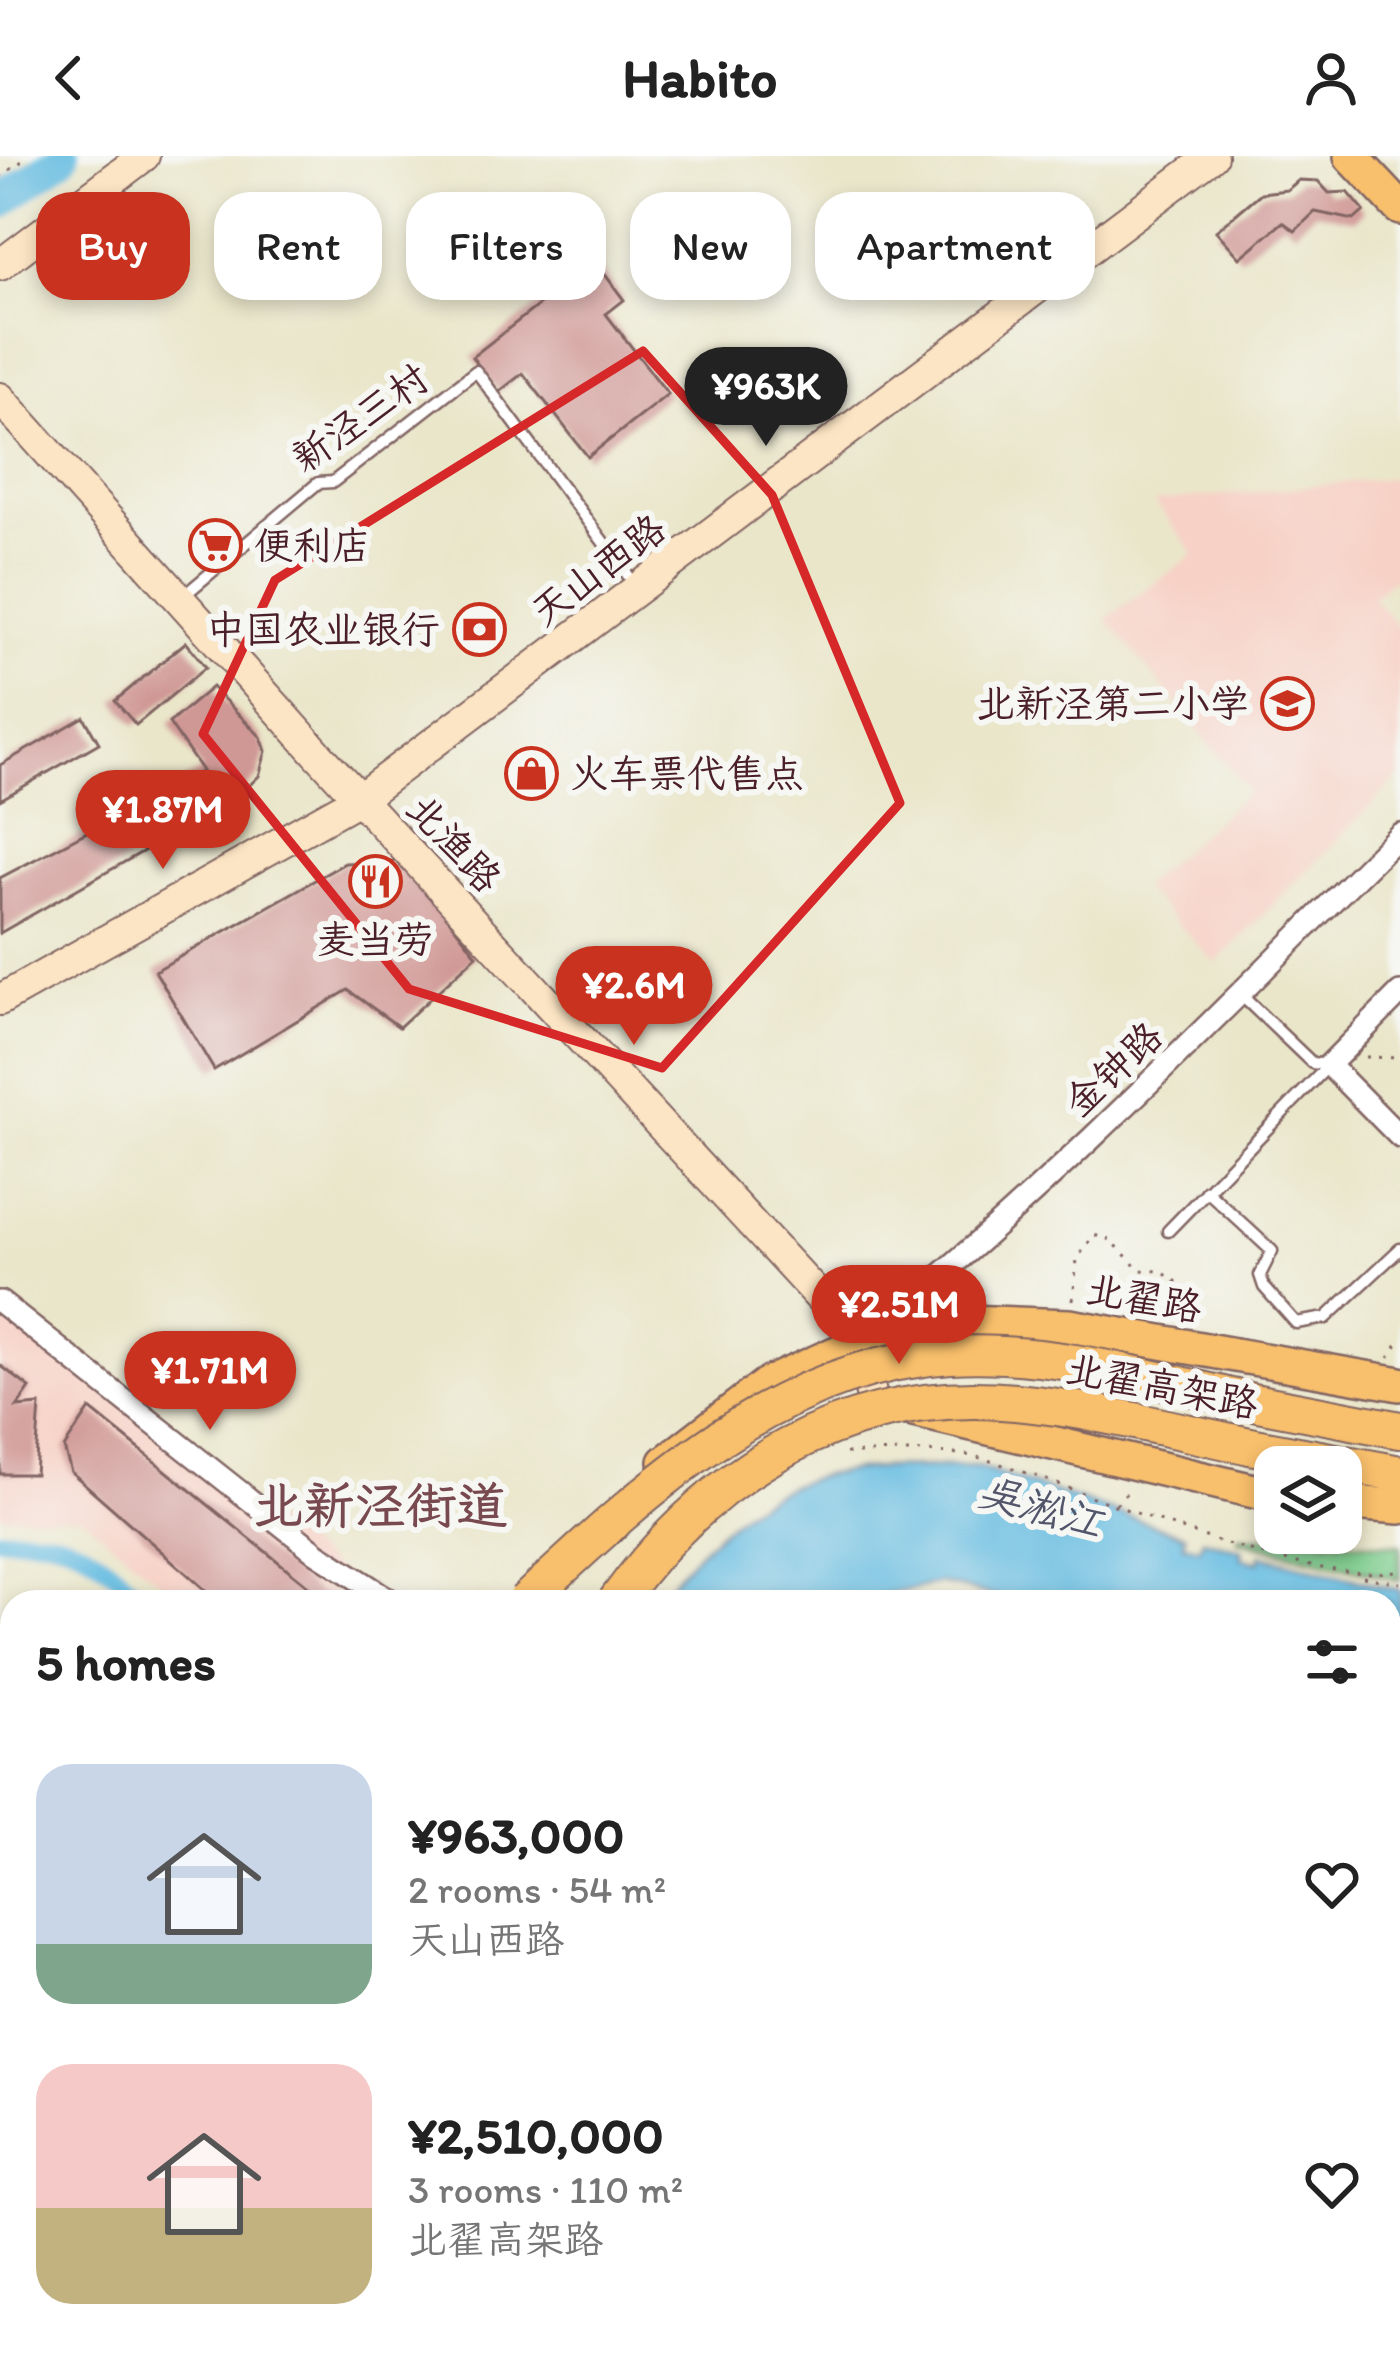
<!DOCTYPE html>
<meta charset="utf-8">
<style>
:root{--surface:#fff;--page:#f2f2f2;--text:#222;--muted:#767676;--accent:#c8321e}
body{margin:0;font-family:Itim,"LXGW WenKai TC",sans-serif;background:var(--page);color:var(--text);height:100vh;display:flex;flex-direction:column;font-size:45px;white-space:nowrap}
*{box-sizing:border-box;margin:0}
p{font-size:39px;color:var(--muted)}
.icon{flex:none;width:66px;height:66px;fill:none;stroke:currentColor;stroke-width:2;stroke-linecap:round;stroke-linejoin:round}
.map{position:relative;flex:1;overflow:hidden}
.panel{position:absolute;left:0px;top:1434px;width:1401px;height:768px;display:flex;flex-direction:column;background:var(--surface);border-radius:36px 36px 0 0;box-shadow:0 6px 18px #0003}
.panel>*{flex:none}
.banner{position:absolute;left:36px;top:36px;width:1329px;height:108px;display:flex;gap:24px}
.buttons{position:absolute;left:1254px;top:1290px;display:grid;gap:24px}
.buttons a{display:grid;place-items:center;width:108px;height:108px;border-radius:24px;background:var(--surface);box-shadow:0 6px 18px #0003;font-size:60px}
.price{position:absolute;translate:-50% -102px;padding:0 27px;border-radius:42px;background:var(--accent);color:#fff;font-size:39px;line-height:78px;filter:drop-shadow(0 3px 6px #0008)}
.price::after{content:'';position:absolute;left:50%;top:72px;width:36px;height:27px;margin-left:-18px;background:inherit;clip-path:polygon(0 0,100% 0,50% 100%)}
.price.active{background:#222;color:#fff}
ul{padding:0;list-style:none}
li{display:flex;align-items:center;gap:36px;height:300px;padding:0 36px}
li span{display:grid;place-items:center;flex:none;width:336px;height:240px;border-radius:36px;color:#555}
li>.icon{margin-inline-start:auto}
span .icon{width:144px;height:144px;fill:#fffc;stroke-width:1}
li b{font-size:51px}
h2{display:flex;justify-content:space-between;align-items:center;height:144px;padding:0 36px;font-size:51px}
.chip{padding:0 42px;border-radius:36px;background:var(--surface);box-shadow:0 6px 18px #0003;font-size:42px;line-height:108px}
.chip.active{background:var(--accent);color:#fff}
header{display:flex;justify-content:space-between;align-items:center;height:156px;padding:0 36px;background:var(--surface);font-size:54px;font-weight:700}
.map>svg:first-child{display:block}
.built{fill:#f7d1c6}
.green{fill:#7bcb8b;stroke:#62755b;stroke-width:3}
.water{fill:#64bbe1;stroke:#576d86;stroke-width:3}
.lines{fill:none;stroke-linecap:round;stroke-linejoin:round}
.canal{stroke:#64bbe1;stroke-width:18}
.river{stroke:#64bbe1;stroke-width:33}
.building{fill:#d09895}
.lane-casing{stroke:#826563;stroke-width:15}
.street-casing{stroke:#826563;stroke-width:26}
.secondary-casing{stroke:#826563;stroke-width:34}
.primary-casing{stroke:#826563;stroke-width:38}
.highway-casing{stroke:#826563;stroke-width:40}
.path{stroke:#826563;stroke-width:3;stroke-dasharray:3 9;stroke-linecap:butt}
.lane{stroke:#fff;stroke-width:10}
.street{stroke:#fff;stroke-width:21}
.secondary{stroke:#fce5c4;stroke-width:30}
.primary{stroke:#f8bf6c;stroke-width:33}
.highway{stroke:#f8bf6c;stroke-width:36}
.highway-bridge-casing{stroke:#826563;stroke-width:40;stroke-linecap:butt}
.highway-bridge{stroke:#f8bf6c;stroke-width:36}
.marked{fill:none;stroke:#d62828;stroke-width:9;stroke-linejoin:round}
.labels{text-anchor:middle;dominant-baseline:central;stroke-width:12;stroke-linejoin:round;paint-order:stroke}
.street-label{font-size:39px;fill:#4a1f2b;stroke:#f6f6f2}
.poi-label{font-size:39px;fill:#4a1f2b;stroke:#f6f6f2;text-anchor:start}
.water-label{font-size:42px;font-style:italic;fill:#53566b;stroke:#f6f6f2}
.district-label{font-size:51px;font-weight:bold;fill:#794950;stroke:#f6f6f2}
</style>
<header><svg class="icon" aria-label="back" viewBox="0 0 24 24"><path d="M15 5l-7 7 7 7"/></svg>Habito<svg class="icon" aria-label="person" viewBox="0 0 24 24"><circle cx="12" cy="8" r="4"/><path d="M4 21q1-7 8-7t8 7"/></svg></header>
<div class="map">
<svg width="1400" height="2202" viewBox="0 0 1400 2202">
<rect width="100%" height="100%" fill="#f6f6f2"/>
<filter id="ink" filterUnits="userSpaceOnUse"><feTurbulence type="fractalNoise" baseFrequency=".00833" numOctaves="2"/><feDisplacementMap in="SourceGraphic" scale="24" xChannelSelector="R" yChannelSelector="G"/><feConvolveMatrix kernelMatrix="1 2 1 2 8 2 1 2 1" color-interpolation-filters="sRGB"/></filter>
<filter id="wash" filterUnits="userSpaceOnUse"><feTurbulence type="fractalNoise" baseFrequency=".004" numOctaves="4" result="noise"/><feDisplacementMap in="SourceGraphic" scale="48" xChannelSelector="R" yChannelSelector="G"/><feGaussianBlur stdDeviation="2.7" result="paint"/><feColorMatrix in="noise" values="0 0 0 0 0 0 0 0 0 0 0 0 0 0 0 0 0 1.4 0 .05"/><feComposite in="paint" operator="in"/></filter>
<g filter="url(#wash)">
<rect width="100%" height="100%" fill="#eae6ca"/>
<path class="built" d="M 1400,321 L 1400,417 L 1372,441 L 1400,474 L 1400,620 L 1216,807 L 1141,731 L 1249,635 L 1106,463 L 1194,398 L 1154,346 Z
M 0,1155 L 379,1446 L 184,1446 L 82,1361 L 0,1359 Z"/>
<path class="green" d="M 1239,1380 L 1400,1389 L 1400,1424 L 1238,1384 Z"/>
<path class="water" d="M 977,1311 L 1185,1379 L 1184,1388 L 1200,1392 L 1203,1383 L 1242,1394 L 1242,1402 L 1259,1406 L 1261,1399 L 1400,1434 L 1400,1566 L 1389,1563 L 1389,1446 L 1018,1446 L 939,1427 L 853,1446 L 659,1446 C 670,1424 689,1406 707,1388 C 794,1301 862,1313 977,1311 Z
M 117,2190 L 435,2190 L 417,2202 L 83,2202 Z"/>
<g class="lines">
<path class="canal" d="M 0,1382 C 71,1377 97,1396 145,1446"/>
<path class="river" d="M 0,47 L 63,0"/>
</g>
<g id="blocks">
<path class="building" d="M 1299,24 L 1318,25 L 1329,37 L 1348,36 L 1364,55 L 1354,64 L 1315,56 L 1295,75 L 1283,66 L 1240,102 L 1216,75 L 1261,37 L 1287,34 Z
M 595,105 L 624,144 L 606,158 L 668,238 L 588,301 L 523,217 L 499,236 L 472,201 Z
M 186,486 L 206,511 L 136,569 L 115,545 Z
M 212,531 L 261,581 L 266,595 L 259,620 L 235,643 L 0,777 L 0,722 L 202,615 L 169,567 Z
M 84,561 L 99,587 L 0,644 L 0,609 Z
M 404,705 L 477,799 L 399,871 L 348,834 L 214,914 L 155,815 L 345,707 Z
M 0,1209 L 30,1232 L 17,1251 L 40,1249 L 35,1318 L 0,1318 Z
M 90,1253 L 328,1446 L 219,1446 L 71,1316 L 64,1292 Z"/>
</g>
</g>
<g filter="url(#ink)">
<use href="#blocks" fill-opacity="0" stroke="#826563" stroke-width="3"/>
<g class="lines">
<defs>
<path id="lane" d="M 182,441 L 318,327 L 333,326 L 476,215 L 636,430
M 1243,841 L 1312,907 L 1329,909
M 1206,1034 L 1272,1095 L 1260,1119 L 1264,1131 L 1296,1167 L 1326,1162 L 1400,1093
M 1168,1075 L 1329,909"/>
<path id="street" d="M 1400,837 L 1329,909 L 1400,981
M 0,1146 L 317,1397 L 393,1446
M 873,1176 C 1061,1023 1228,848 1400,678
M 0,1735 L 12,1746
M 458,2190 L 470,2202
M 1119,2190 L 1122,2202"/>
<path id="secondary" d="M 0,109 L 144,0
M 0,242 L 317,597 L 861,1186 L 873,1249
M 0,844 L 360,642 L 1212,0
M 1389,1989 L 1400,1992
M 0,2106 L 12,2121
M 546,2202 L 558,2190"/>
<path id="primary" d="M 1351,0 L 1400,52
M 909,1253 L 1275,1340
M 666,1306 L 766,1229 L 861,1186 L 941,1165 L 1070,1170 L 1400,1228
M 1341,1346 L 1400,1351
M 0,2134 L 12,2126"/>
<path id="highway" d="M 1258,1247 L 1400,1274
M 1250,1290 L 1400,1318
M 0,1513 L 12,1523
M 0,1553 L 12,1565
M 0,1597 L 12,1610
M 0,1663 L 12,1675
M 0,1710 L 12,1722
M 0,1799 L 12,1812
M 0,1933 L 0,1994
M 0,2075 L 12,2047
M 0,2182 L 12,2175
M 240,2190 L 271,2202
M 313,2190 L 328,2202
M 499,2190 L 511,2202
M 573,2190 L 585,2202
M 646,2190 L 657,2202
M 681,2190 L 692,2202
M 36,2202 L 71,2190"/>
</defs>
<use href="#lane" class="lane-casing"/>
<use href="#street" class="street-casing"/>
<use href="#secondary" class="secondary-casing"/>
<use href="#primary" class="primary-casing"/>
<use href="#highway" class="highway-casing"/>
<path class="path" d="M 0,21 L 29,0
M 1366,901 L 1400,902
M 1073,1144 L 1077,1103 L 1094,1079 L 1111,1084 L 1139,1114 L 1160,1115 L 1176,1125 L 1171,1163
M 1389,1201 L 1400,1185
M 846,1297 C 889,1298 943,1291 984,1303 C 1084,1332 1306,1435 1400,1414
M 1116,1348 L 1130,1333
M 1363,1421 L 1400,1427
M 1389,1577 L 1400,1579"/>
<use href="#lane" class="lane"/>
<use href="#street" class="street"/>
<use href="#secondary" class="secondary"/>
<use href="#primary" class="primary"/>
<use href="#highway" class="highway"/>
<defs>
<path id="highway-bridge" d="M 525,1446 C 647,1332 775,1210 951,1199 C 1053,1193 1159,1225 1258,1247
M 616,1446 C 711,1314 847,1230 1015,1246 C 1094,1253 1172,1274 1250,1290"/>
</defs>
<use href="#highway-bridge" class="highway-bridge-casing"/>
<use href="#highway-bridge" class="highway-bridge"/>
</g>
</g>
<path class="marked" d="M 643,195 L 772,339 L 900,647 L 662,912 L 409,833 L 203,578 L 275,424 Z"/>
<defs>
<symbol id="supermarket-ring" viewBox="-11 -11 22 22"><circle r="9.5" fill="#f6f6f2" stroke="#c8321e" stroke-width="1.5"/><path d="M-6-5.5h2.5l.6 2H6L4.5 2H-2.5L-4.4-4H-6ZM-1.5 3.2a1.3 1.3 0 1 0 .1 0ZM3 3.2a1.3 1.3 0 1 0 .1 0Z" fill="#c8321e"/></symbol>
<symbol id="bank-ring" viewBox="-11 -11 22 22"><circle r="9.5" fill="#f6f6f2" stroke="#c8321e" stroke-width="1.5"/><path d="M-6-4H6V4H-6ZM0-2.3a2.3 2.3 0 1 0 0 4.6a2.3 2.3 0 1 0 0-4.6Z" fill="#c8321e"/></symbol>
<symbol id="school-ring" viewBox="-11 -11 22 22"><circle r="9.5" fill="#f6f6f2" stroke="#c8321e" stroke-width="1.5"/><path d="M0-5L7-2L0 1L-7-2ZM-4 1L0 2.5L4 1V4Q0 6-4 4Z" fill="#c8321e"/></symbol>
<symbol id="shop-ring" viewBox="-11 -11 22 22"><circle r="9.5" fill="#f6f6f2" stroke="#c8321e" stroke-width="1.5"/><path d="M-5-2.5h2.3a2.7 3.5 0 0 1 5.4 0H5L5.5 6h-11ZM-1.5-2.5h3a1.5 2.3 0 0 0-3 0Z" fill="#c8321e"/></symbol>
<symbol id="restaurant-ring" viewBox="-11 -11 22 22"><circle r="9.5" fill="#f6f6f2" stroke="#c8321e" stroke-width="1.5"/><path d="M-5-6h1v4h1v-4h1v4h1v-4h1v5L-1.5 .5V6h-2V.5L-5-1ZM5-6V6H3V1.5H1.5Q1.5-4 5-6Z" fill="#c8321e"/></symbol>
</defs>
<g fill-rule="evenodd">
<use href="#supermarket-ring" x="186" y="360" width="59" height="59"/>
<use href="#bank-ring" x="450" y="444" width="59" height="59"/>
<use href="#school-ring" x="1258" y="518" width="59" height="59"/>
<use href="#shop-ring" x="502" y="588" width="59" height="59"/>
<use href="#restaurant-ring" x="346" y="696" width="59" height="59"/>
</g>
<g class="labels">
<g class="street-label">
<text transform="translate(360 262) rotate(-35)">新泾三村</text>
<text transform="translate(598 414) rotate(-37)">天山西路</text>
<text transform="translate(454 687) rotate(47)">北渔路</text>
<text transform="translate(1113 913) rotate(-43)">金钟路</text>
<text transform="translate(1144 1142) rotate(10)">北翟路</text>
<text transform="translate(1162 1230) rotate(11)">北翟高架路</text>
</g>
<g class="poi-label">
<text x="254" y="389">便利店</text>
<text x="440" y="473" text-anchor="end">中国农业银行</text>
<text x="1249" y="547" text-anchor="end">北新泾第二小学</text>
<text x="570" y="617">火车票代售点</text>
<text x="375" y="783" text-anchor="middle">麦当劳</text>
</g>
<g class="water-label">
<text transform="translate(1041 1351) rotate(16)">吴淞江</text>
</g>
<g class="district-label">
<text x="380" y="1349">北新泾街道</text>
</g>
</g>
</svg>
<div class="buttons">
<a><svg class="icon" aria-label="layers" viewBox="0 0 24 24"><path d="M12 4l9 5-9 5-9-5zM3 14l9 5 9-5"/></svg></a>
</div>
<b class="price active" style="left:766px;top:293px">¥963K</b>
<b class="price" style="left:163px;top:716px">¥1.87M</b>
<b class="price" style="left:634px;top:892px">¥2.6M</b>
<b class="price" style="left:899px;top:1211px">¥2.51M</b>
<b class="price" style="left:210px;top:1277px">¥1.71M</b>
<div class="banner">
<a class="chip active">Buy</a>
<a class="chip">Rent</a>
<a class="chip">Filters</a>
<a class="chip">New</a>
<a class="chip">Apartment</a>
</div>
<section class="panel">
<h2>5 homes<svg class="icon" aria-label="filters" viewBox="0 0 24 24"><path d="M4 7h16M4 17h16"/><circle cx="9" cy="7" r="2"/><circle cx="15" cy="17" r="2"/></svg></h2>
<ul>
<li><span style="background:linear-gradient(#c9d6e8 75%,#7fa58c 0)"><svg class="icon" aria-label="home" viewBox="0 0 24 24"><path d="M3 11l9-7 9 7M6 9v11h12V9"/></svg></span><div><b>¥963,000</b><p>2 rooms · 54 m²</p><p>天山西路</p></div><svg class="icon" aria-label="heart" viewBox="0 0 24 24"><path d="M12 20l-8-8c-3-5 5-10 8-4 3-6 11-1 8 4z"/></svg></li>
<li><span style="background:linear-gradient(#f6c9c9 60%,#c2b280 0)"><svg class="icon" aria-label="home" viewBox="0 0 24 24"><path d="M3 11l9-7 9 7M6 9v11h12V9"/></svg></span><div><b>¥2,510,000</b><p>3 rooms · 110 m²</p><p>北翟高架路</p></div><svg class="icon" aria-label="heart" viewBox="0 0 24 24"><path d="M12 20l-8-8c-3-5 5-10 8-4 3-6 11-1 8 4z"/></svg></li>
</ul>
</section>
</div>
